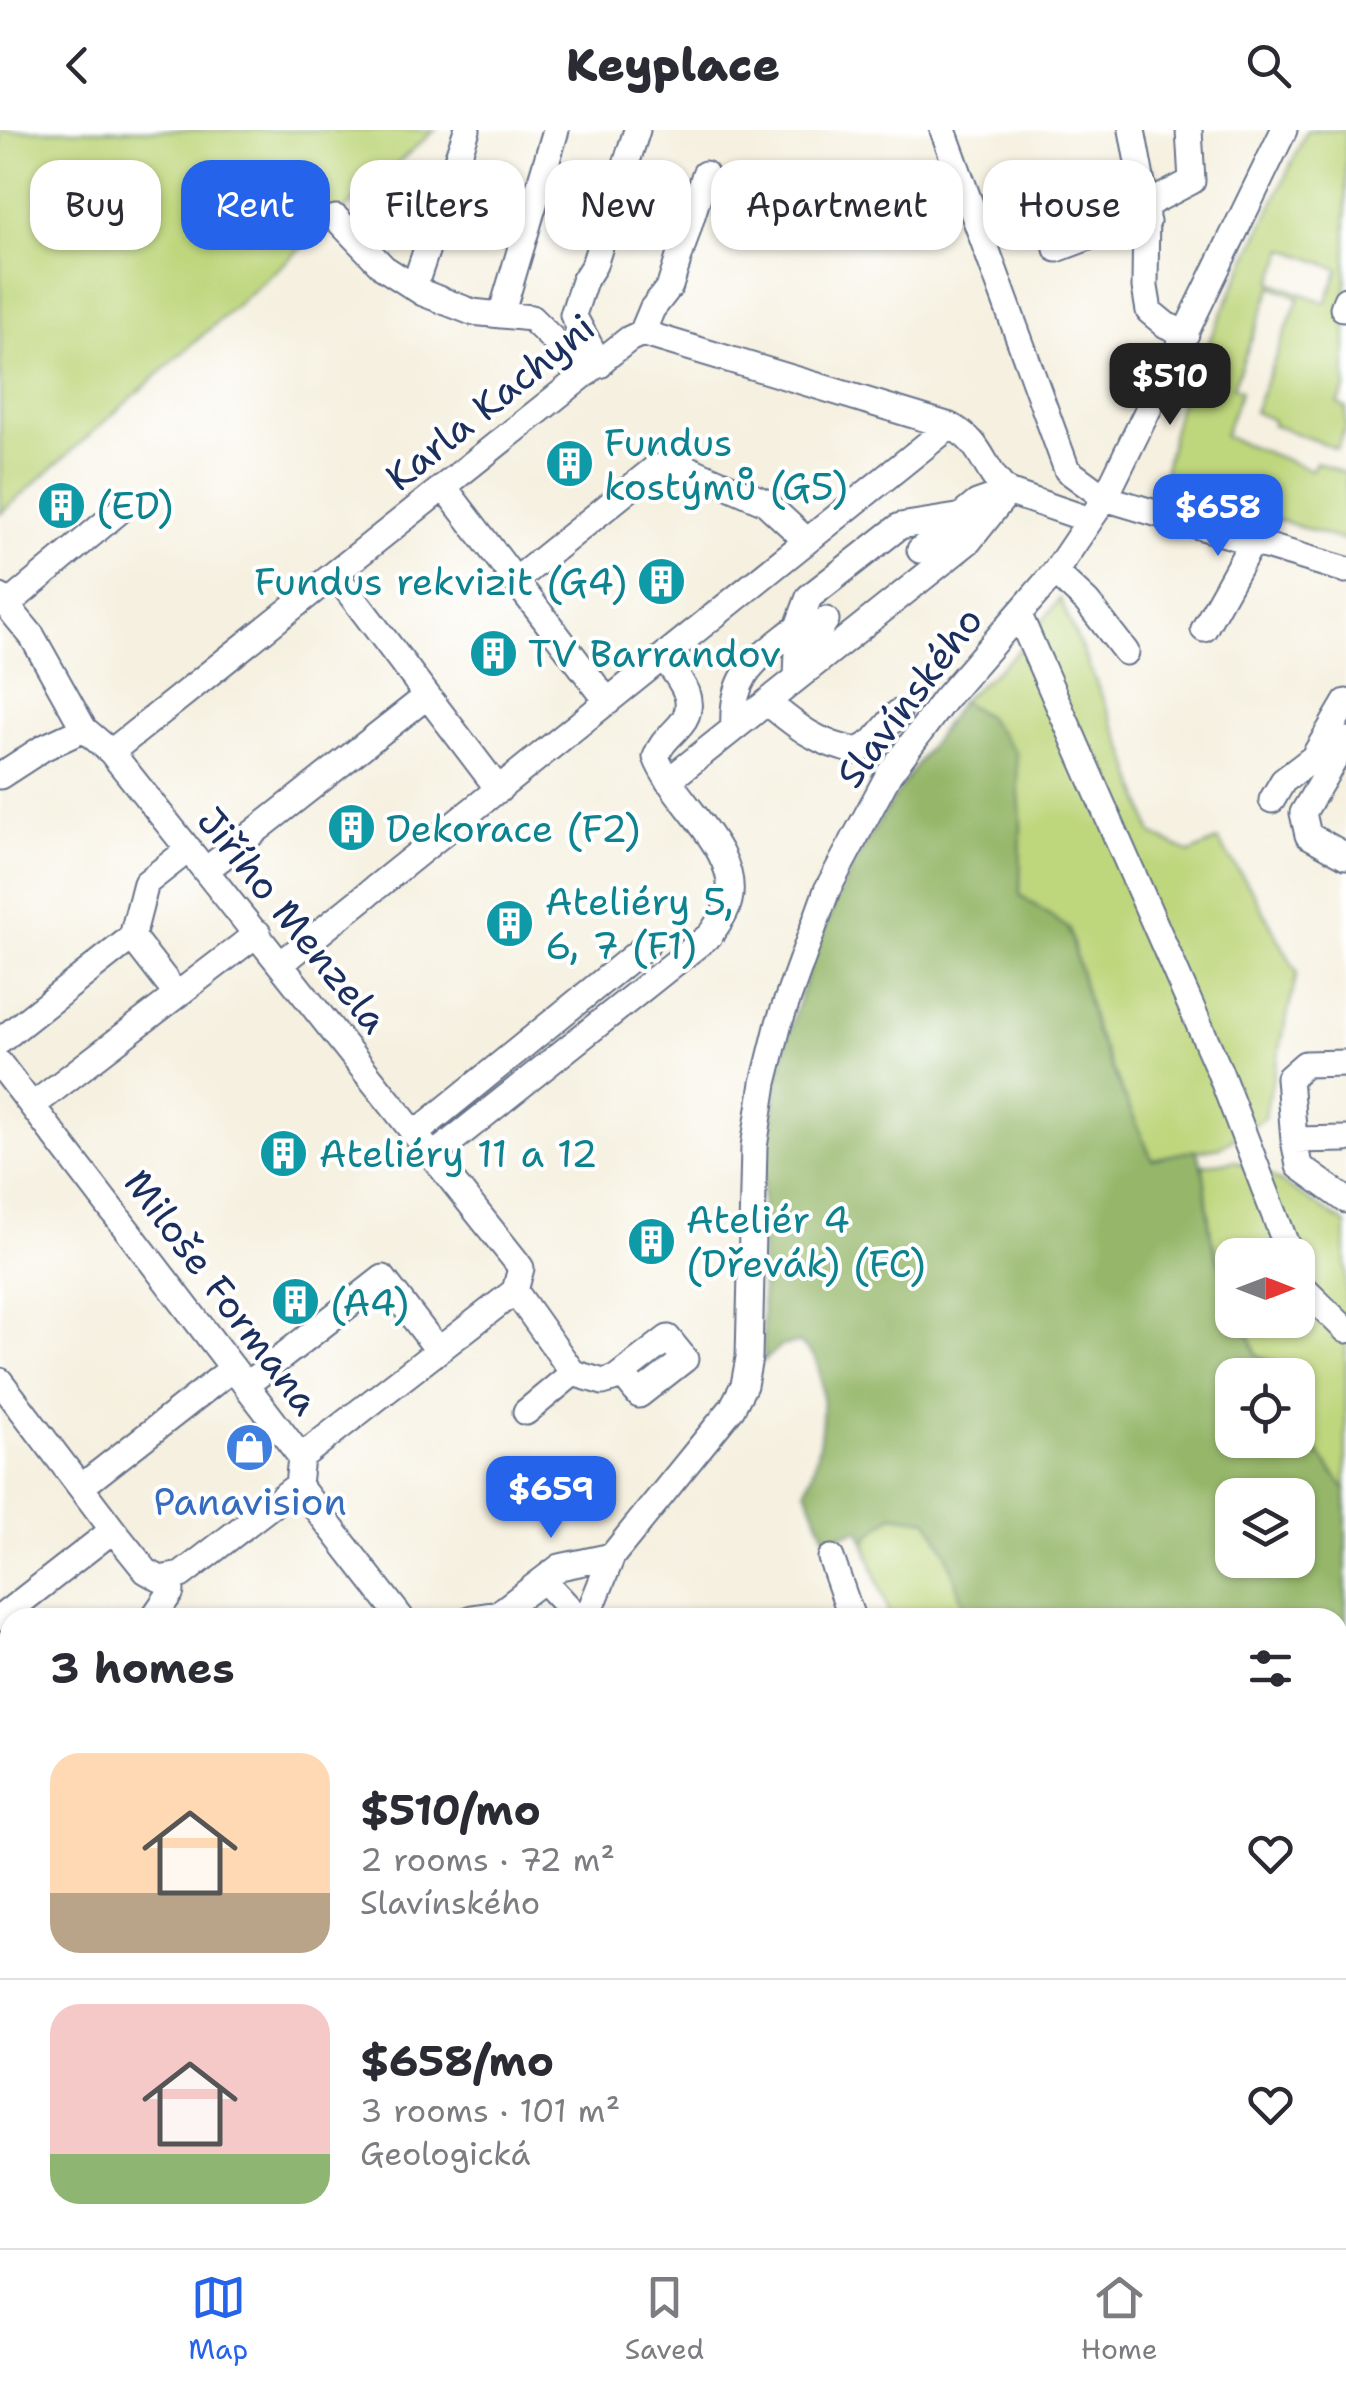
<!DOCTYPE html>
<meta charset="utf-8">
<style>
:root{--surface:#fff;--page:#f7f7f7;--text:#2b2b33;--muted:#7c7c81;--line:#e1e1e2;--accent:#2563eb}
body{margin:0;font-family:"Shantell Sans",sans-serif;background:var(--page);color:var(--text);height:100vh;display:flex;flex-direction:column;font-size:38px;white-space:nowrap}
*{box-sizing:border-box;margin:0}
p{font-size:32px;color:var(--muted)}
.icon{flex:none;width:55px;height:55px;fill:none;stroke:currentColor;stroke-width:2;stroke-linecap:round;stroke-linejoin:round}
.map{position:relative;flex:1;overflow:hidden}
.sheet{position:absolute;left:0px;top:1478px;width:1348px;height:642px;display:flex;flex-direction:column;background:var(--surface);border-radius:30px 30px 0 0;box-shadow:0 2px 8px #0004}
.sheet>*{flex:none}
.hud{position:absolute;left:30px;top:30px;width:1288px;height:90px;display:flex;gap:20px}
.needle{width:65px;rotate:90deg}
.tools{position:absolute;left:1215px;top:1108px;display:grid;gap:20px}
.tools a{display:grid;place-items:center;width:100px;height:100px;border-radius:20px;background:var(--surface);box-shadow:0 2px 8px #0004;font-size:50px}
.price{position:absolute;translate:-50% -85px;padding:0 22px;border-radius:20px;background:var(--accent);color:#fff;font-size:32px;line-height:65px;filter:drop-shadow(0 2px 5px #0008)}
.price::after{content:'';position:absolute;left:50%;top:60px;width:30px;height:22px;margin-left:-15px;background:inherit;clip-path:polygon(0 0,100% 0,50% 100%)}
.price.on{background:#222;color:#fff}
ul{padding:0;list-style:none}
li{display:flex;align-items:center;gap:30px;height:250px;padding:0 50px}
li+li{border-top:2px solid var(--line)}
li span{display:grid;place-items:center;flex:none;width:280px;height:200px;border-radius:30px;color:#555}
li>.icon{margin-inline-start:auto}
span .icon{width:120px;height:120px;fill:#fffc;stroke-width:1}
li b{font-size:42px}
h2{display:flex;justify-content:space-between;align-items:center;height:120px;padding:0 50px;font-size:42px}
.chip{padding:0 35px;border-radius:30px;background:var(--surface);box-shadow:0 2px 8px #0004;font-size:35px;line-height:90px}
.chip.on{background:var(--accent);color:#fff}
header{display:flex;justify-content:space-between;align-items:center;height:130px;padding:0 50px;background:var(--surface);font-size:45px;font-weight:800}
.menu{display:flex;justify-content:space-around;align-items:center;height:140px;border-top:2px solid var(--line);background:var(--surface);font-size:28px;color:var(--muted)}
.menu a{display:grid;justify-items:center;gap:5px}
.menu .on{color:var(--accent)}
.map>svg:first-child{display:block}
.green{fill:#bed67b;stroke:#6c826c;stroke-width:2.5;fill-rule:evenodd}
.forest{fill:#96b76b;stroke:#587364;stroke-width:2.5;fill-rule:evenodd}
.lines{fill:none;stroke-linecap:round;stroke-linejoin:round}
.minor-casing{stroke:#67738b;stroke-width:29}
.minor{stroke:#fff;stroke-width:25}
.labels{text-anchor:middle;dominant-baseline:central;stroke-width:8;stroke-linejoin:round;paint-order:stroke}
.street-label{font-size:38px;fill:#1b2f5e;stroke:#fff}
.culture-label{font-size:38px;fill:#0d838f;stroke:#fff;text-anchor:start}
.shop-label{font-size:38px;fill:#366cbe;stroke:#fff}
</style>
<header><svg class="icon" aria-label="back" viewBox="0 0 24 24"><path d="M15 5l-7 7 7 7"/></svg>Keyplace<svg class="icon" aria-label="search" viewBox="0 0 24 24"><circle cx="10" cy="10" r="6"/><path d="M15 15l6 6"/></svg></header>
<div class="map">
<svg width="1346" height="2118" viewBox="0 0 1346 2118">
<rect width="100%" height="100%" fill="#fff"/>
<filter id="ink" filterUnits="userSpaceOnUse"><feTurbulence type="fractalNoise" baseFrequency=".01" numOctaves="2"/><feDisplacementMap in="SourceGraphic" scale="20" xChannelSelector="R" yChannelSelector="G"/><feConvolveMatrix kernelMatrix="1 2 1 2 8 2 1 2 1" color-interpolation-filters="sRGB"/></filter>
<filter id="wash" filterUnits="userSpaceOnUse"><feTurbulence type="fractalNoise" baseFrequency=".0048" numOctaves="4" result="noise"/><feDisplacementMap in="SourceGraphic" scale="40" xChannelSelector="R" yChannelSelector="G"/><feGaussianBlur stdDeviation="2.25" result="paint"/><feColorMatrix in="noise" values="0 0 0 0 0 0 0 0 0 0 0 0 0 0 0 0 0 1.4 0 .05"/><feComposite in="paint" operator="in"/></filter>
<g filter="url(#wash)">
<rect width="100%" height="100%" fill="#f5f0df"/>
<path class="green" d="M 0,0 L 435,0 L 0,384 Z
M 1307,0 L 1346,0 L 1346,257 L 1338,274 L 1346,278 L 1346,297 L 1337,319 L 1273,295 L 1273,290 L 1254,282 L 1299,167 L 1272,156 L 1233,257 L 1241,261 L 1224,306 L 1312,340 L 1316,332 L 1346,344 L 1346,411 L 1162,354 L 1178,278 ZM 1285,119 L 1339,139 L 1326,173 L 1272,152 Z
M 1060,469 L 1125,620 L 1152,704 L 1190,723 L 1218,710 L 1253,762 L 1297,843 L 1264,988 L 1220,1017 L 1152,1029 L 1096,902 L 1069,799 L 1020,765 L 1021,689 L 986,586 L 961,571 L 1015,524 Z
M 1235,1031 L 1274,1048 L 1346,1094 L 1346,1360 L 1309,1311 L 1301,1244 L 1257,1225 L 1243,1190 L 1298,1190 L 1298,1125 L 1232,1125 L 1232,1164 L 1211,1108 L 1203,1035 Z
M 893,1385 L 928,1390 L 946,1422 L 967,1487 L 890,1487 L 865,1414 L 869,1405 Z"/>
<path class="forest" d="M 961,571 L 986,586 L 1016,623 L 1021,689 L 1020,765 L 1069,799 L 1096,902 L 1152,1029 L 1196,1020 C 1209,1047 1205,1077 1211,1106 C 1218,1140 1232,1151 1232,1190 L 1243,1190 L 1257,1225 L 1301,1244 L 1309,1311 L 1346,1360 L 1346,1868 L 1338,1871 L 1338,1488 L 967,1487 L 946,1422 L 928,1390 L 893,1385 L 869,1405 L 865,1414 L 860,1400 L 826,1409 L 806,1359 C 821,1326 829,1265 816,1230 C 813,1223 805,1218 799,1213 L 781,1216 L 764,1231 C 762,1166 759,1099 765,1034 C 776,924 815,798 872,703 C 899,657 931,615 961,571 ZM 1232,1245 L 1298,1245 L 1298,1310 L 1232,1310 ZM 1232,1365 L 1298,1365 L 1298,1430 L 1232,1430 Z
M 0,1671 L 10,1671 L 10,2110 L 219,2110 L 222,2118 L 0,2118 Z
M 1338,2034 L 1346,2049 L 1346,2118 L 1206,2118 L 1201,2110 L 1338,2110 Z"/>
</g>
<g filter="url(#ink)">
<g class="lines">
<defs>
<path id="minor" d="M 943,0 L 1067,340 L 1105,368 L 1346,440
M 1132,0 L 1146,75 L 1145,157 L 1149,181 L 1166,195 L 1186,204
M 1146,75 L 1192,51 L 1189,0
M 336,88 L 384,138 L 423,163 L 472,182 L 531,188 L 587,243
M 1057,119 L 1115,97 L 1147,92
M 414,157 L 467,0
M 1343,178 L 1346,170
M 501,185 L 556,0
M 642,203 L 652,179 L 670,156 L 705,44
M 600,235 L 573,185 L 584,151 L 594,135 L 637,0
M 444,357 L 608,572
M 920,420 L 977,373 L 1008,362 L 1090,390
M 1055,442 L 1087,472 L 1126,522
M 335,444 L 499,660
M 515,451 L 654,339 L 670,334 L 682,336 L 765,372 L 806,410
M 0,467 L 32,506 L 84,599 L 111,622 L 516,1131 L 521,1138 L 515,1161
M 7,475 L 129,373
M 1019,485 L 1219,940 L 1290,1125
M 1204,499 L 1253,411
M 801,534 L 807,519 L 826,490
M 797,548 L 799,494 L 809,467 L 900,396 L 957,387
M 767,572 C 796,596 819,615 858,621 L 874,611 L 898,583
M 734,598 C 731,546 753,532 791,502
M 1346,610 L 1303,683 L 1308,705 L 1346,726
M 111,622 L 629,209 L 642,203 L 950,296 C 985,313 981,339 1008,362
M 0,646 L 43,618 L 84,599
M 668,651 L 969,411 L 1008,362
M 1272,670 L 1283,651 L 1313,628 L 1346,572
M 206,740 L 427,566
M 132,807 L 146,753 L 189,719
M 282,833 L 950,296
M 0,911 L 132,807 L 177,865
M 0,934 L 301,1327 L 298,1355 L 401,1488
M 32,976 L 258,803
M 416,1003 L 646,816
M 1346,1009 L 1294,1010 L 1299,1036 L 1346,1070
M 1294,1010 L 1289,948 L 1305,934 L 1346,933
M 434,1025 L 710,805 C 717,795 726,783 729,771 C 741,720 673,672 656,627 C 661,612 671,606 681,594 C 700,571 678,547 664,528
M 1298,1145 L 1302,1157 L 1346,1200
M 515,1161 L 573,1243 L 526,1282
M 573,1243 L 603,1252 L 616,1248 L 668,1208 L 685,1229 L 639,1265 L 622,1244
M 0,1251 L 113,1400 L 146,1441 L 160,1449 L 181,1445 L 298,1355
M 246,1255 L 383,1148 L 438,1220
M 301,1327 L 515,1161
M 81,1357 L 233,1238
M 831,1428 L 852,1488
M 543,1450 L 570,1479 L 574,1488
M 498,1484 L 560,1437 L 612,1426
M 0,1488 L 113,1400
M 153,1488 L 171,1462 L 170,1448
M 472,1488 L 498,1484
M 587,1488 L 612,1426 L 732,1278 L 744,1255 L 749,1228 L 754,1017 L 764,953 L 779,893 L 827,760 L 889,644 L 944,570 L 1055,442 L 1105,368 L 1284,0
M 0,1645 L 10,1646
M 811,2110 L 820,2118
M 1028,2110 L 1034,2118
M 702,2118 L 709,2110"/>
</defs>
<use href="#minor" class="minor-casing"/>
<use href="#minor" class="minor"/>
</g>
</g>
<defs>
<symbol id="building-disc" viewBox="-11 -11 22 22"><circle r="9.5" fill="#0f9aa8" stroke="#fff"/><path d="M-4-6H4V6H1V3H-1V6H-4ZM-2.5-4.3h1.7v1.8h-1.7ZM.8-4.3h1.7v1.8H.8ZM-2.5-1h1.7V.8h-1.7ZM.8-1h1.7V.8H.8Z" fill="#fff"/></symbol>
<symbol id="shop-disc" viewBox="-11 -11 22 22"><circle r="9.5" fill="#3f7fe0" stroke="#fff"/><path d="M-5-2.5h2.3a2.7 3.5 0 0 1 5.4 0H5L5.5 6h-11ZM-1.5-2.5h3a1.5 2.3 0 0 0-3 0Z" fill="#fff"/></symbol>
</defs>
<g fill-rule="evenodd">
<use href="#building-disc" x="542" y="306" width="55" height="55"/>
<use href="#building-disc" x="34" y="348" width="55" height="55"/>
<use href="#building-disc" x="634" y="424" width="55" height="55"/>
<use href="#building-disc" x="466" y="496" width="55" height="55"/>
<use href="#building-disc" x="324" y="670" width="55" height="55"/>
<use href="#building-disc" x="482" y="766" width="55" height="55"/>
<use href="#building-disc" x="256" y="996" width="55" height="55"/>
<use href="#building-disc" x="624" y="1084" width="55" height="55"/>
<use href="#building-disc" x="268" y="1144" width="55" height="55"/>
<use href="#shop-disc" x="222" y="1290" width="55" height="55"/>
</g>
<g class="labels">
<g class="street-label">
<text transform="translate(490 272) rotate(-39)">Karla Kachyni</text>
<text transform="translate(909 567) rotate(-53)">Slavínského</text>
<text transform="translate(293 790) rotate(51)">Jiřího Menzela</text>
<text transform="translate(222 1162) rotate(53)">Miloše Formana</text>
</g>
<g class="culture-label">
<text x="604" y="312">Fundus<tspan x="604" dy="44">kostýmů (G5)</tspan></text>
<text x="96" y="375">(ED)</text>
<text x="627" y="451" text-anchor="end">Fundus rekvizit (G4)</text>
<text x="528" y="523">TV Barrandov</text>
<text x="386" y="698">Dekorace (F2)</text>
<text x="545" y="771">Ateliéry 5,<tspan x="545" dy="44">6, 7 (F1)</tspan></text>
<text x="319" y="1023">Ateliéry 11 a 12</text>
<text x="686" y="1089">Ateliér 4<tspan x="686" dy="44">(Dřevák) (FC)</tspan></text>
<text x="330" y="1172">(A4)</text>
</g>
<g class="shop-label">
<text x="250" y="1371">Panavision</text>
</g>
</g>
</svg>
<div class="tools">
<a><svg class="needle" viewBox="-14 -14 28 28"><path d="M0-13l5 13h-10z" fill="#e53935"/><path d="M0 13l5-13h-10z" fill="#7c7c81"/></svg></a>
<a><svg class="icon" aria-label="locate" viewBox="0 0 24 24"><circle cx="12" cy="12" r="6"/><path d="M12 2v4M12 18v4M2 12h4M18 12h4"/></svg></a>
<a><svg class="icon" aria-label="layers" viewBox="0 0 24 24"><path d="M12 4l9 5-9 5-9-5zM3 14l9 5 9-5"/></svg></a>
</div>
<b class="price on" style="left:1170px;top:298px">$510</b>
<b class="price" style="left:1218px;top:429px">$658</b>
<b class="price" style="left:551px;top:1411px">$659</b>
<div class="hud">
<a class="chip">Buy</a>
<a class="chip on">Rent</a>
<a class="chip">Filters</a>
<a class="chip">New</a>
<a class="chip">Apartment</a>
<a class="chip">House</a>
</div>
<section class="sheet">
<h2>3 homes<svg class="icon" aria-label="filters" viewBox="0 0 24 24"><path d="M4 7h16M4 17h16"/><circle cx="9" cy="7" r="2"/><circle cx="15" cy="17" r="2"/></svg></h2>
<ul>
<li><span style="background:linear-gradient(#ffd9b3 70%,#b9a48a 0)"><svg class="icon" aria-label="home" viewBox="0 0 24 24"><path d="M3 11l9-7 9 7M6 9v11h12V9"/></svg></span><div><b>$510/mo</b><p>2 rooms · 72 m²</p><p>Slavínského</p></div><svg class="icon" aria-label="heart" viewBox="0 0 24 24"><path d="M12 20l-8-8c-3-5 5-10 8-4 3-6 11-1 8 4z"/></svg></li>
<li><span style="background:linear-gradient(#f6c9c9 75%,#8fb573 0)"><svg class="icon" aria-label="home" viewBox="0 0 24 24"><path d="M3 11l9-7 9 7M6 9v11h12V9"/></svg></span><div><b>$658/mo</b><p>3 rooms · 101 m²</p><p>Geologická</p></div><svg class="icon" aria-label="heart" viewBox="0 0 24 24"><path d="M12 20l-8-8c-3-5 5-10 8-4 3-6 11-1 8 4z"/></svg></li>
</ul>
</section>
</div>
<nav class="menu">
<a class="on"><svg class="icon" aria-label="map" viewBox="0 0 24 24"><path d="M3 6l6-2 6 2 6-2v14l-6 2-6-2-6 2zM9 4v14M15 6v14"/></svg>Map</a>
<a><svg class="icon" aria-label="saved" viewBox="0 0 24 24"><path d="M7 4h10v16l-5-4-5 4z"/></svg>Saved</a>
<a><svg class="icon" aria-label="home" viewBox="0 0 24 24"><path d="M3 11l9-7 9 7M6 9v11h12V9"/></svg>Home</a>
</nav>
